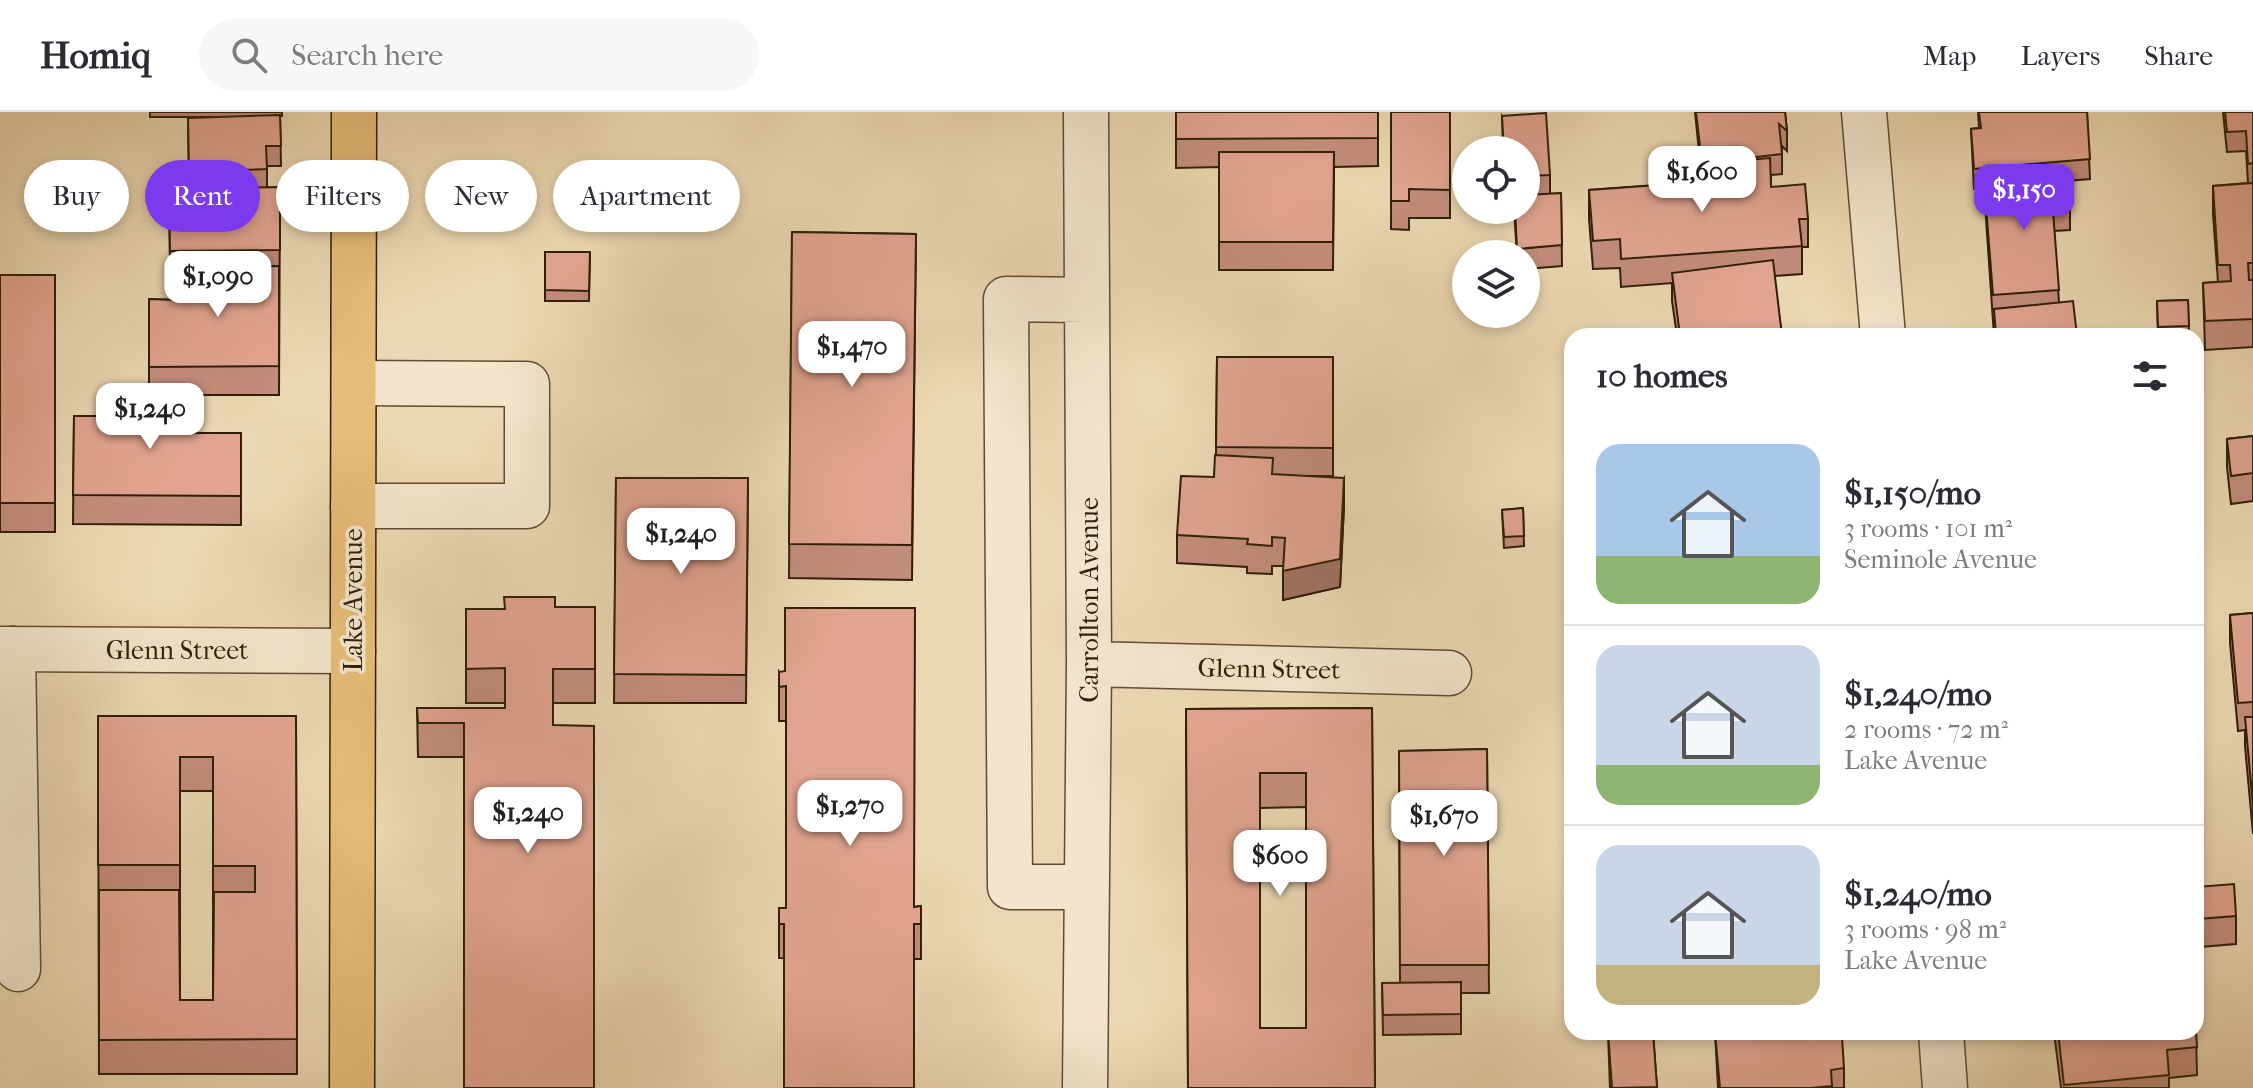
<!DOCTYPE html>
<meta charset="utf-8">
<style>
:root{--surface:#fff;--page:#f7f7f7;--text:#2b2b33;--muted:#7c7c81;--line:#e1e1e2;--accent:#7c3aed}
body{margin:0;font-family:"IM FELL French Canon",serif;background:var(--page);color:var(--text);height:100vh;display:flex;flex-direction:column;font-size:30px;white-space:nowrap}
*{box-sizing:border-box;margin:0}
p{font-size:26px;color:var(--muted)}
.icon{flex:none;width:44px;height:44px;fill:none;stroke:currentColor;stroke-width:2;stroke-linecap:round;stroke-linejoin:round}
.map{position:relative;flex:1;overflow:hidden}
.drawer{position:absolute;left:1564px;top:216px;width:640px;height:712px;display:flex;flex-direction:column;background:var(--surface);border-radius:24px;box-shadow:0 4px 12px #0003}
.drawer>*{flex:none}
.banner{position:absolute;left:24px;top:48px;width:760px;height:72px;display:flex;gap:16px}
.controls{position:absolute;left:1452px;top:24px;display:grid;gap:16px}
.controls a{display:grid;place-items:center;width:88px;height:88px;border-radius:50%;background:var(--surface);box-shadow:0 4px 12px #0003;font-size:40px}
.price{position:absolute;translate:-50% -68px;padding:0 18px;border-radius:16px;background:#fff;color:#222;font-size:26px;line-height:52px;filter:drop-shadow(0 2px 4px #0008)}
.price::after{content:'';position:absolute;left:50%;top:48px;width:24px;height:18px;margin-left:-12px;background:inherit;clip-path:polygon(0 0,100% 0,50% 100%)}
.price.current{background:var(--accent);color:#fff}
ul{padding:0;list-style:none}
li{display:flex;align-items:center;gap:24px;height:200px;padding:0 32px}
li+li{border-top:2px solid var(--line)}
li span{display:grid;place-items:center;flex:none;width:224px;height:160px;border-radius:24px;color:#555}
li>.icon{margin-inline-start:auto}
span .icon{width:96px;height:96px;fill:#fffc;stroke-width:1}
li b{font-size:34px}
h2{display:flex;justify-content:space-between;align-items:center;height:96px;padding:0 32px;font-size:34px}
.chip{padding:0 28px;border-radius:36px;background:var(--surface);box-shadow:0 4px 12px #0003;font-size:28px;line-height:72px}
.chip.current{background:var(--accent);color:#fff}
header{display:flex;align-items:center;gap:48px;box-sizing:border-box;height:112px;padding:0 40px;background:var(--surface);border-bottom:2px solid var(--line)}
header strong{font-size:38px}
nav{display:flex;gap:44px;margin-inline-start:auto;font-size:28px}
.search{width:560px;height:72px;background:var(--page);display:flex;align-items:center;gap:20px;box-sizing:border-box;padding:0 28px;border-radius:44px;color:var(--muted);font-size:30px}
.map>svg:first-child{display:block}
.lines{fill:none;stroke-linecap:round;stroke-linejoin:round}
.minor-casing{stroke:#5f4d32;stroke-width:47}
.major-casing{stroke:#301f07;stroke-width:47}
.minor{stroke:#f2e5cc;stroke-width:44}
.major{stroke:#e6bc78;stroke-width:44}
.wall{fill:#c28d7c;stroke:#301f07;stroke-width:2;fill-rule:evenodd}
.shaded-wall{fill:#9e7365;stroke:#301f07;stroke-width:2}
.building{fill:#e1a490;stroke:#301f07;stroke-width:2;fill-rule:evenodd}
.labels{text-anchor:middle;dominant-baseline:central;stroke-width:7;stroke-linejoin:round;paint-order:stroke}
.street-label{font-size:26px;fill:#301f07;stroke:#f2e5cc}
</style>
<header>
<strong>Homiq</strong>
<div class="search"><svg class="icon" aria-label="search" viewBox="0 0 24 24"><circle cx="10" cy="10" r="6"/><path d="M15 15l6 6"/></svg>Search here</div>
<nav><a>Map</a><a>Layers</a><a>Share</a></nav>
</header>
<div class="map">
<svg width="2253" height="976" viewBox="0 0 2253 976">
<rect width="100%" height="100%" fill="#ebd7b1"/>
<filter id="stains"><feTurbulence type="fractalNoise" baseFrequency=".0025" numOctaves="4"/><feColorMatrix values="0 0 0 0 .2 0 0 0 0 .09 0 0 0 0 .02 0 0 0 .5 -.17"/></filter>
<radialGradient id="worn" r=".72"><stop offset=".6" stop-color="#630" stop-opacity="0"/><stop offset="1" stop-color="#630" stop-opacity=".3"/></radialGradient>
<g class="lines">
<defs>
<path id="minor" d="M 1864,0 L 1883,224
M 353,394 L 527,394 L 527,272 L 354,271
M 0,537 L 353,539
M 13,537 L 18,857
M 1089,552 L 1449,561
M 1087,775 L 1010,775 L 1006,187 L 1087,188
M 1941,920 L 1945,976
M 1085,976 L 1089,552 L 1086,0"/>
<path id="major" d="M 352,976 L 354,0"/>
</defs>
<use href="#minor" class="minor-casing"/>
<use href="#major" class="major-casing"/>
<use href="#minor" class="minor"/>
<use href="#major" class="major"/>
</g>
<path class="wall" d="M 150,0 L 282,0 L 282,4 L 280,4 L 281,54 L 267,54 L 267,76 L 280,75 L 279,283 L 169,283 L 169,321 L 241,321 L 241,413 L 73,412 L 74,304 L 104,304 L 149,275 L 149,187 L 176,188 L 176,159 L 170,159 L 169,77 L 189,77 L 188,6 L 222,5 L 150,5 Z
M 1176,0 L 1378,0 L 1378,54 L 1334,55 L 1333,158 L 1219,158 L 1219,55 L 1176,56 Z
M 1391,0 L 1450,0 L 1450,106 L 1409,106 L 1409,118 L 1391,117 Z
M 1695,0 L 1785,0 L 1787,19 L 1787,39 L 1782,34 L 1782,62 L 1771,63 L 1771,75 L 1808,107 L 1808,135 L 1802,135 L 1802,162 L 1774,164 L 1782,224 L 1677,224 L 1672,189 L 1672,171 L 1621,175 L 1620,156 L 1593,157 L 1589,107 L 1589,78 L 1702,70 Z
M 1978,0 L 2087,0 L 2090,67 L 2067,69 L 2070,98 L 2070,118 L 2054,119 L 2059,190 L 2077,224 L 1994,224 L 1984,77 L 1974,77 L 1971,17 L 1979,16 Z
M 2223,0 L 2253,0 L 2253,235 L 2205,238 L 2203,171 L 2218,170 L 2213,102 L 2213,74 L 2248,71 L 2246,39 L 2227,40 Z
M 1502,4 L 1550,63 L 1550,82 L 1561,81 L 1562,154 L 1526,157 L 1526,142 L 1517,142 L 1514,98 L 1526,98 L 1526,38 L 1503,38 Z
M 792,120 L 916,122 L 912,468 L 789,466 Z
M 545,140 L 590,140 L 589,189 L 545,189 Z
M 0,163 L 55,163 L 55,420 L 0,420 Z
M 2188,188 L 2189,224 L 2158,224 L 2157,189 Z
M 1217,245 L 1333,245 L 1333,364 L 1308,364 L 1344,394 L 1340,475 L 1283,488 L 1284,454 L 1272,454 L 1272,462 L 1247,461 L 1247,455 L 1177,451 L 1177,423 L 1214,365 L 1216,343 Z
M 2253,324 L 2253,389 L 2231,392 L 2227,355 L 2227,327 Z
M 616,366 L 748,366 L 746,591 L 614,591 Z
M 1523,396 L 1524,434 L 1504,436 L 1502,398 Z
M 555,495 L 595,495 L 595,591 L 553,591 L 464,645 L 418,645 L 417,596 L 505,596 L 505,591 L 466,591 L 466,497 L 504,497 Z
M 2253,501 L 2253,722 L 2245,634 L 2245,618 L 2238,619 L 2230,531 L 2230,503 Z
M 779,560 L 914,795 L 921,794 L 921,847 L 779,846 L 779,812 L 786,796 L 786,609 L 779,609 Z
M 1372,596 L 1375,976 L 1188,976 L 1186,597 ZM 1306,695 L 1306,916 L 1260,916 L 1260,696 Z
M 98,604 L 296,604 L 297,962 L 99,962 ZM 180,679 L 213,679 L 213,888 L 180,888 Z
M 1487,637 L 1489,881 L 1461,881 L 1461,922 L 1383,923 L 1382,871 L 1400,871 L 1399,639 Z
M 2196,762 L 2197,775 L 2236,804 L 2236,832 L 2200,835 L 2200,864 L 2196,865 Z
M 1608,920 L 1653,920 L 1657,976 L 1610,976 Z
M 1715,920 L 1828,920 L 1828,926 L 1844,956 L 1844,976 L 1718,976 Z
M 2054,920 L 2196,920 L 2197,963 L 2169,966 L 2169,976 L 2061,976 Z"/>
<path class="shaded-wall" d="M 1344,366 L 1344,394 L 1340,475 L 1283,488 L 1283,459 Z"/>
<path class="building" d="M 1176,0 L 1378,0 L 1378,26 L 1176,27 Z
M 1391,0 L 1450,0 L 1450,78 L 1409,77 L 1409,89 L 1391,89 Z
M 1696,0 L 1785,0 L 1787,19 L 1779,12 L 1782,42 L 1702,51 Z
M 1979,0 L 2087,0 L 2090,47 L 1974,57 L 1971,17 L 1981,16 Z
M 2225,0 L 2253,0 L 2253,51 L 2248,52 L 2246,19 L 2227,20 Z
M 1546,1 L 1550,63 L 1526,64 L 1526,38 L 1504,38 L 1502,4 Z
M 280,3 L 281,34 L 266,34 L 267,57 L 189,60 L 188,6 Z
M 1219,40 L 1334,40 L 1333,130 L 1219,130 Z
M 1770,46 L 1771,75 L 1805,72 L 1808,107 L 1799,107 L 1802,134 L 1621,147 L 1620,127 L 1593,129 L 1589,78 L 1712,69 L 1711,51 Z
M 2066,62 L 2070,98 L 2053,99 L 2059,178 L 1993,183 L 1984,69 Z
M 2253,71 L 2253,151 L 2248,151 L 2249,168 L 2253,168 L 2253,207 L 2205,209 L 2203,171 L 2231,169 L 2230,153 L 2218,153 L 2213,74 Z
M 280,75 L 280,138 L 170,139 L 169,77 Z
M 1561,81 L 1562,133 L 1517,137 L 1515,98 L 1526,98 L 1526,83 Z
M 792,120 L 916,122 L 912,433 L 789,432 Z
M 545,140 L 590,140 L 589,179 L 545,178 Z
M 1773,148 L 1782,224 L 1680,224 L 1672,161 Z
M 279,154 L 279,254 L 149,255 L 149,187 L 176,188 L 176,155 Z
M 0,163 L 55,163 L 55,391 L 0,391 Z
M 2188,188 L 2189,214 L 2158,215 L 2157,189 Z
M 2073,189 L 2077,224 L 1996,224 L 1994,197 Z
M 1217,245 L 1333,245 L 1333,336 L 1216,335 Z
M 104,275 L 169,275 L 169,321 L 241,321 L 241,384 L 73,383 L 74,304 L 104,304 Z
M 2253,324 L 2253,361 L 2231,364 L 2227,327 Z
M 1215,343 L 1273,346 L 1272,362 L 1344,366 L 1340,447 L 1283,459 L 1285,426 L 1272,425 L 1272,434 L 1247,432 L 1248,427 L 1177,423 L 1181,364 L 1214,365 Z
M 616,366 L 748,366 L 746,563 L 614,562 Z
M 1523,396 L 1524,424 L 1504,425 L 1502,398 Z
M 504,485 L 555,485 L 555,495 L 595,495 L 595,557 L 553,557 L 553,613 L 594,614 L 594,976 L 464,976 L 464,611 L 418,611 L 417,596 L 505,596 L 505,556 L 466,557 L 466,497 L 505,497 Z
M 785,496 L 915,496 L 914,791 L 914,795 L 921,794 L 921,812 L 914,812 L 914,976 L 784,976 L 784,812 L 779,812 L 779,796 L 786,796 L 786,574 L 779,575 L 779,560 L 785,559 Z
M 2253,501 L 2253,590 L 2238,591 L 2230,503 Z
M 1372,596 L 1375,976 L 1188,976 L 1186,597 ZM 1260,661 L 1306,661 L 1306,916 L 1260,916 Z
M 98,604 L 296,604 L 297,927 L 99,928 L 99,778 L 179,778 L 180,888 L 213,888 L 214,780 L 255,780 L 255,754 L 213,754 L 213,645 L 180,645 L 180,753 L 98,753 Z
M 2245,605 L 2253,605 L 2253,694 Z
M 1487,637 L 1489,853 L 1400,853 L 1399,639 Z
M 2196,762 L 2197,775 L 2234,772 L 2236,804 L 2198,807 L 2200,836 L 2196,836 Z
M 1461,870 L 1461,902 L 1383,903 L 1382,871 Z
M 1608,920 L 1653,920 L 1657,975 L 1612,976 Z
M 1715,920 L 1828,920 L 1828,926 L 1842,925 L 1844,956 L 1831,958 L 1832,974 L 1811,976 L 1720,976 Z
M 2058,920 L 2196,920 L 2197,935 L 2167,938 L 2169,963 L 2064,973 Z"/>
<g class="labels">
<g class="street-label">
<text transform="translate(353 488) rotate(-90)">Lake Avenue</text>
<text transform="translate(1089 488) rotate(-90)">Carrollton Avenue</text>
<text x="177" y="538">Glenn Street</text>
<text transform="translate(1269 557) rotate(1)">Glenn Street</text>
</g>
</g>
<rect width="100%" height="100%" filter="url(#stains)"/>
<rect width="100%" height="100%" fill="url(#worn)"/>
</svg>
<div class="controls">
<a><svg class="icon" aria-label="locate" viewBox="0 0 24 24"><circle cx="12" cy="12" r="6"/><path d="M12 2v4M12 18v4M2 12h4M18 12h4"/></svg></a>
<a><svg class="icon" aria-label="layers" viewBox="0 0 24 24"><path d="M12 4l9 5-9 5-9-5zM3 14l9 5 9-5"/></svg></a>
</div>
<b class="price" style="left:1702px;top:102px">$1,600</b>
<b class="price current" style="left:2024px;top:120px">$1,150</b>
<b class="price" style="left:218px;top:207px">$1,090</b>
<b class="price" style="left:852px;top:277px">$1,470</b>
<b class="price" style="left:150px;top:339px">$1,240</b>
<b class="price" style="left:681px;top:464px">$1,240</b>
<b class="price" style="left:850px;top:736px">$1,270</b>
<b class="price" style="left:528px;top:743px">$1,240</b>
<b class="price" style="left:1444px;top:746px">$1,670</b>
<b class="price" style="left:1280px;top:786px">$600</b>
<div class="banner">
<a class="chip">Buy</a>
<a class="chip current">Rent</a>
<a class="chip">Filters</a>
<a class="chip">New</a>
<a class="chip">Apartment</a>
</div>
<section class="drawer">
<h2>10 homes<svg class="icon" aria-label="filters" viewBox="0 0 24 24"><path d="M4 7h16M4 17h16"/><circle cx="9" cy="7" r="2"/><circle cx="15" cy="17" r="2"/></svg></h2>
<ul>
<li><span style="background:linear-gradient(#a9c7e8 70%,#8fb573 0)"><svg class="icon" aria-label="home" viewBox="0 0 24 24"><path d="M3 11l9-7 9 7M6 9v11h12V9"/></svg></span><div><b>$1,150/mo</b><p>3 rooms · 101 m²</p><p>Seminole Avenue</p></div></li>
<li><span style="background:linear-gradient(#c9d6e8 75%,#8fb573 0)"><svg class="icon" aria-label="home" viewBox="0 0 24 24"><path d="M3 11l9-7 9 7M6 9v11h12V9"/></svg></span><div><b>$1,240/mo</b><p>2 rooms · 72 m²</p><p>Lake Avenue</p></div></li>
<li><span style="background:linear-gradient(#c9d6e8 75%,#c2b280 0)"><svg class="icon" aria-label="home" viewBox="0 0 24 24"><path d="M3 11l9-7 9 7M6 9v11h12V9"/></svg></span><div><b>$1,240/mo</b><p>3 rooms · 98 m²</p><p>Lake Avenue</p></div></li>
</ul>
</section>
</div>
